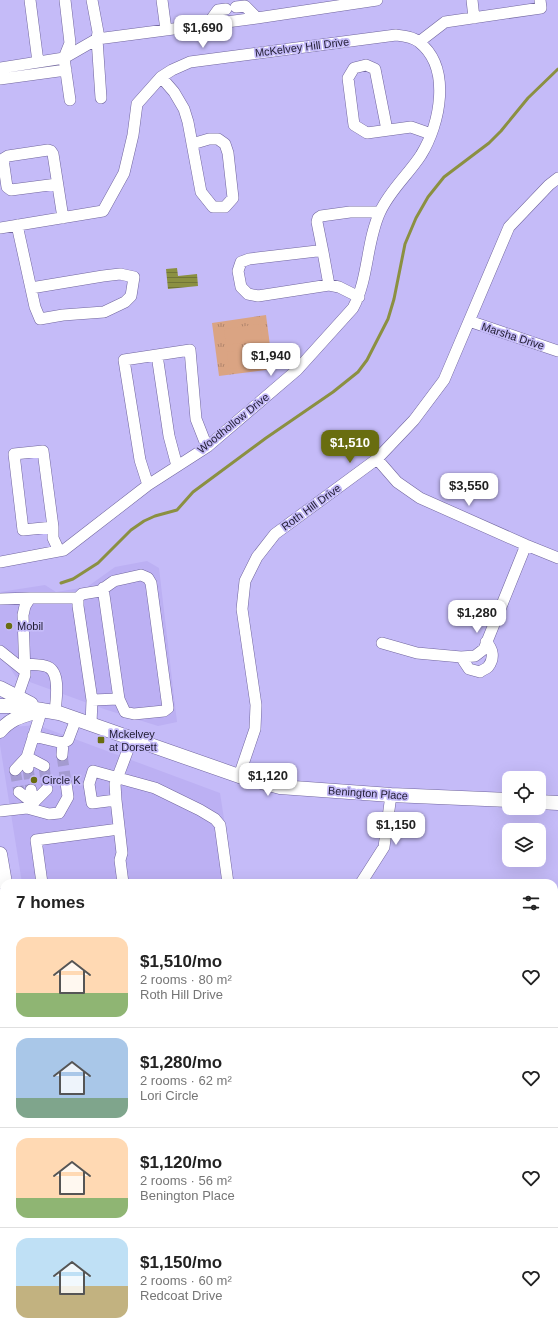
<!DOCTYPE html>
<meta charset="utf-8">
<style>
:root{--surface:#fff;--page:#f2f2f2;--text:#222;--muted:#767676;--line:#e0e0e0;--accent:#696d10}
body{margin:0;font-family:Arial,sans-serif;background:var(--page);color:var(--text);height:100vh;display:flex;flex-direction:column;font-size:15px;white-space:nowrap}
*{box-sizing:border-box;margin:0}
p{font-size:13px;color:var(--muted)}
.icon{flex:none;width:22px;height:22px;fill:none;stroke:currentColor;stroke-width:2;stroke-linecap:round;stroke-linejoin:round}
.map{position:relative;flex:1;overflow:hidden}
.drawer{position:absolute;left:0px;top:879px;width:558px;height:456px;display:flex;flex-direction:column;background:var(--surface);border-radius:12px 12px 0 0;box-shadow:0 4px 16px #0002}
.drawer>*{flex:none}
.controls{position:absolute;left:502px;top:771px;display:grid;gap:8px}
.controls a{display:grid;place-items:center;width:44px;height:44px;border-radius:8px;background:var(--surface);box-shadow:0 4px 16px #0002;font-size:20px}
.price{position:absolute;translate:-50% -34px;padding:0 9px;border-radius:8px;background:#fff;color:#222;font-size:13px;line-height:26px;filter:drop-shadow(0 1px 2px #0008)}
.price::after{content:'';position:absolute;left:50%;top:24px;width:12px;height:9px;margin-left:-6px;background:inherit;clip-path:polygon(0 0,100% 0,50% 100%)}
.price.on{background:var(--accent);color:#fff}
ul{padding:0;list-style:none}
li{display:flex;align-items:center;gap:12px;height:100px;padding:0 16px}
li+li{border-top:1px solid var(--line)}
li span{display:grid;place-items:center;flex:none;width:112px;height:80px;border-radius:12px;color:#555}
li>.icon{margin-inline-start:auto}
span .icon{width:48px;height:48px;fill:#fffc;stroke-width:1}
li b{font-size:17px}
h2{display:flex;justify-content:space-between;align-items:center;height:48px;padding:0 16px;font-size:17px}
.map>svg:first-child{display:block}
.built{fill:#bcb0f3}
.park{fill:url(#park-tufts)}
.pitch{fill:#daa483}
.water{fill:url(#water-rules)}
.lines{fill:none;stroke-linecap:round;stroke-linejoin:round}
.stream{stroke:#8b9041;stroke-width:3}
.minor-tunnel{stroke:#a49bd0;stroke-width:11;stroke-dasharray:11 5.5;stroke-linecap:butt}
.minor-casing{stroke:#71669e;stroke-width:12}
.major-casing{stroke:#71669e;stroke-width:15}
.minor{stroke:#fff;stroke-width:11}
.major{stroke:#fff;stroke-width:14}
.poi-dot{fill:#696d10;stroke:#c5bbf8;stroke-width:1.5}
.labels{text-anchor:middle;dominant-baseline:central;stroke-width:3.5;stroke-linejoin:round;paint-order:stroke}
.street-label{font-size:11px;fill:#1f1b31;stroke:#c5bbf8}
.poi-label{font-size:11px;fill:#1f1b31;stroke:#c5bbf8;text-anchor:start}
</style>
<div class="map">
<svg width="558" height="1335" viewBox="0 0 558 1335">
<defs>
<pattern id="park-tufts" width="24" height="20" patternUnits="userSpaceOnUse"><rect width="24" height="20" fill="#daa483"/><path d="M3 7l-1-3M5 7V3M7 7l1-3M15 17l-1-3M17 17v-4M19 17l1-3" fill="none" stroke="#b0856c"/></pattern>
<pattern id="water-rules" width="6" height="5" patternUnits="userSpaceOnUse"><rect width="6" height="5" fill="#8b9041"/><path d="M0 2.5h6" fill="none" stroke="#717537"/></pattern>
</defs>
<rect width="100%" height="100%" fill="#c5bbf8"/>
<path class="built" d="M 147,561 L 159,568 L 177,722 L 158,726 L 104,709 L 16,677 L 4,659 L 0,657 L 0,592 L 45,585 L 56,592 L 87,587 L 115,567 Z
M 37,725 L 220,793 L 234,883 L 22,883 L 0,745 L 0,728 Z
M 554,920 L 558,920 L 558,1010 L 554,1010 Z
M 0,957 L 4,983 L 4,1131 L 0,1131 Z"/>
<path class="park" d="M 266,315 L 273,369 L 219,376 L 212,323 Z"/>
<path class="pitch" d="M 260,324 L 262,340 L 226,345 L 224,329 Z
M 263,347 L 265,364 L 229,369 L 227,352 Z"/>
<path class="water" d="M 177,268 L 178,276 L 197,274 L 198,286 L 168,289 L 166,269 Z"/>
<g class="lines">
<path class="stream" d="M 61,583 L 73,579 L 98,563 L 131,530 L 144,521 L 155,516 L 177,510 L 193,492 L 266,438 L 333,392 L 358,372 L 367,360 L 388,319 L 394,299 L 405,244 L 416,218 L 428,197 L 444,177 L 489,143 L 501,131 L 528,98 L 558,69"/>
<path class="minor-tunnel" d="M 62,755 L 66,783
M 44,766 L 47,789
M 28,768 L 31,790
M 15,770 L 19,792"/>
<defs>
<path id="minor" d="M 30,0 L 38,62
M 65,0 L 70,43 L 64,58 L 70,100
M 92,0 L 98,32 L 97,39 L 101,98
M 162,0 L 166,30
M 472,0 L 474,18
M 236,7 L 245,6 L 257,18
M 208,24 L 218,10 L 226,9
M 419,42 L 445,22 L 541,8 L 540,0
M 0,68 L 64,58 L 97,39 L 257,18 L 377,0
M 161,77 L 174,92 L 184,109 L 188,122 L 201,192 L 213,207 L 225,207 L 233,198 L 228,153 L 225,144 L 218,139 L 209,139 L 192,144
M 0,79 L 66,70
M 387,130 L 375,69 L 366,65 L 354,68 L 348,78 L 354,125 L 367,133 L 411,127 L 431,134
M 57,184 L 11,190 L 7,187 L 3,159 L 8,156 L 48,150 L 51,151 L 53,154 L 63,218
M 17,225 L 35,307 L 40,319 L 63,315 L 104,312 L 125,302 L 131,296 L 134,277 L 120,274 L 103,276 L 31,288
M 0,228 L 103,211 L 124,173 L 133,135 L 137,104 L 161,77 L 172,70 L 190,62 L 396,35 C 404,36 413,37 419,42 C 452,68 440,124 421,155 C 408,175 390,190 380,212 C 366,242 369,278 353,308 L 297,370 L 207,447 L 148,485 L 64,550 L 0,562
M 323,252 L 317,222 L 318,218 L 321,216 L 350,212 L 380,212
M 329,285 L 323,252 L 317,251 L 249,259 L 241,262 L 238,271 L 241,287 L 248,294 L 258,296 L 329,285 L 339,287 L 359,297
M 469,321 L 558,351
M 157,355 L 169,436 L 177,466
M 377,459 L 397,482 L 420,498 L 526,545 L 558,558
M 148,485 L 140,460 L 124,360 L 190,350 L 196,419 L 207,447
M 53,527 L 43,451 L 14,454 L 23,530 L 53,527 L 53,538 L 59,551
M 103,588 L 119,699
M 0,599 L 30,598
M 382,643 L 417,653 L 461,657 L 475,656 L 484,649 L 526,545
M 0,651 L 25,671
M 461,657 L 469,669 L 480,672 C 482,670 486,669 488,667 C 495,658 493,649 486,642
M 25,664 C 32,665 42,664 48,667 C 61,673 56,700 55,712
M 17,698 L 25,675 L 23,615 L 25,606 L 30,598 L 78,598
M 91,724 L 92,700 L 78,606 L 78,598 L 82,594 L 100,591 L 114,581 L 141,575 L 148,578 L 151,583 L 168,708 L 164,711 L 134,714 L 125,712 L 119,699 L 92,700
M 33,736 L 63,743 L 68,740 L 76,719
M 62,755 L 63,743
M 28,768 L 27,757 L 42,709
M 15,770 L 27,757 L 44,766
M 239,776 L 255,729 L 256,705 L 242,609 L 245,581 L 257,557 L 275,534 L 377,459 L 414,420 L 444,380 L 509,227 L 549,185 L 558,178
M 19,792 L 33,803 L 47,789
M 116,800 L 92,803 L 89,784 L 93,771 L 155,788 L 200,810 L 215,819 L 220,825 L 228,883
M 27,808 L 49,814 L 59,813 L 68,797 L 66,783
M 0,811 L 27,808 L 33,803 L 31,790
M 42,883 L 36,840 L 119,829
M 123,883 L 120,860 L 122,853 L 116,800 L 115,784 L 132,739
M 361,883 L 384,847 L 391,795
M 554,1117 L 558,1121
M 0,1185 L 4,1185
M 0,1226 L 3,1234
M 554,1326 L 558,1329
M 374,1331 L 375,1335
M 230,1335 L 235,1334 L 241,1335"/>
<path id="major" d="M 0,688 L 31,704
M 0,706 L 18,706 L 59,713 L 239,776 L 280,787 L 391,795 L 509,800
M 0,731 C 11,718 22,716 38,711
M 539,802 L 558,803
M 0,854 L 5,883
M 72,1331 L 72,1335"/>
</defs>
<use href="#minor" class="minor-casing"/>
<use href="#major" class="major-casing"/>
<use href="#minor" class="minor"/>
<use href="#major" class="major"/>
</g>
<g class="poi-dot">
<circle cx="9" cy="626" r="4"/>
<rect x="97" y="736" width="8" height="8" rx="2"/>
<circle cx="34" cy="780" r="4"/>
</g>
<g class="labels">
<g class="street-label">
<text transform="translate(302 47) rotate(-7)">McKelvey Hill Drive</text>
<text transform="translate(513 336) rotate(18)">Marsha Drive</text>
<text transform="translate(233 423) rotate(-39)">Woodhollow Drive</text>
<text transform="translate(311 507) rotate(-36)">Roth Hill Drive</text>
<text transform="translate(368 793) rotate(4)">Benington Place</text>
</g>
<g class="poi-label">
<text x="17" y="626">Mobil</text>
<text x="109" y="734">Mckelvey<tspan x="109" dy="13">at Dorsett</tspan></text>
<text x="42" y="780">Circle K</text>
</g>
</g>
</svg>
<div class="controls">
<a><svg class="icon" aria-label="locate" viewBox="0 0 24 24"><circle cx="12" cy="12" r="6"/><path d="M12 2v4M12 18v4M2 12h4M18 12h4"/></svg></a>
<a><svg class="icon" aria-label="layers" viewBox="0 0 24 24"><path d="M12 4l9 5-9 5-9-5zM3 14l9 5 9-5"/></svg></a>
</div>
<b class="price" style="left:203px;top:49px">$1,690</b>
<b class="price" style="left:271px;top:377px">$1,940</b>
<b class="price on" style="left:350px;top:464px">$1,510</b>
<b class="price" style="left:469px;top:507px">$3,550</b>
<b class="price" style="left:477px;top:634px">$1,280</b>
<b class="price" style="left:268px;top:797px">$1,120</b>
<b class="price" style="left:396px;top:846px">$1,150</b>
<section class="drawer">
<h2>7 homes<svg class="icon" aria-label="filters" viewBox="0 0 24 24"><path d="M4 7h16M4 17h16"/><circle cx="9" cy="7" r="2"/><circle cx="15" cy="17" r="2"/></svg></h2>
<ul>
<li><span style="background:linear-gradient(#ffd9b3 70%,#8fb573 0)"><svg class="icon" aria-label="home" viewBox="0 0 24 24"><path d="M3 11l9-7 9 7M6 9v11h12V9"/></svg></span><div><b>$1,510/mo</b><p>2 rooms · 80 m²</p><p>Roth Hill Drive</p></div><svg class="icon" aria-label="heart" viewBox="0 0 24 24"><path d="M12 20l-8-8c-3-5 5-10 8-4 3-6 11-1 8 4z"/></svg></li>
<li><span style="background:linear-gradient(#a9c7e8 75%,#7fa58c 0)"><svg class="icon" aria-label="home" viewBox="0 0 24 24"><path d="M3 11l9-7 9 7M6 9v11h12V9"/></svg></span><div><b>$1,280/mo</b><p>2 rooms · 62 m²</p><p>Lori Circle</p></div><svg class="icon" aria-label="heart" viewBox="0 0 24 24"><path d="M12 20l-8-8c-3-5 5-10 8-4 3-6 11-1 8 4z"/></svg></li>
<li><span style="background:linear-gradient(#ffd9b3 75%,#8fb573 0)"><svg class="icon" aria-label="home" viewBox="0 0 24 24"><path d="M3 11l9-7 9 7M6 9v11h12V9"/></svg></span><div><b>$1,120/mo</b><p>2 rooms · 56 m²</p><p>Benington Place</p></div><svg class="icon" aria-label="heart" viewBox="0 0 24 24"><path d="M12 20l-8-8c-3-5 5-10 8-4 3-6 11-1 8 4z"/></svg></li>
<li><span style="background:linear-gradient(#bfe0f5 60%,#c2b280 0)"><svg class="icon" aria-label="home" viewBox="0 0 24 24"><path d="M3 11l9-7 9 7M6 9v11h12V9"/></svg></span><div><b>$1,150/mo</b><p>2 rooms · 60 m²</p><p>Redcoat Drive</p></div><svg class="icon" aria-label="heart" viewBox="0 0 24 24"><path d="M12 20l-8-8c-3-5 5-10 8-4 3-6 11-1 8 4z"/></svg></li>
</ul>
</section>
</div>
